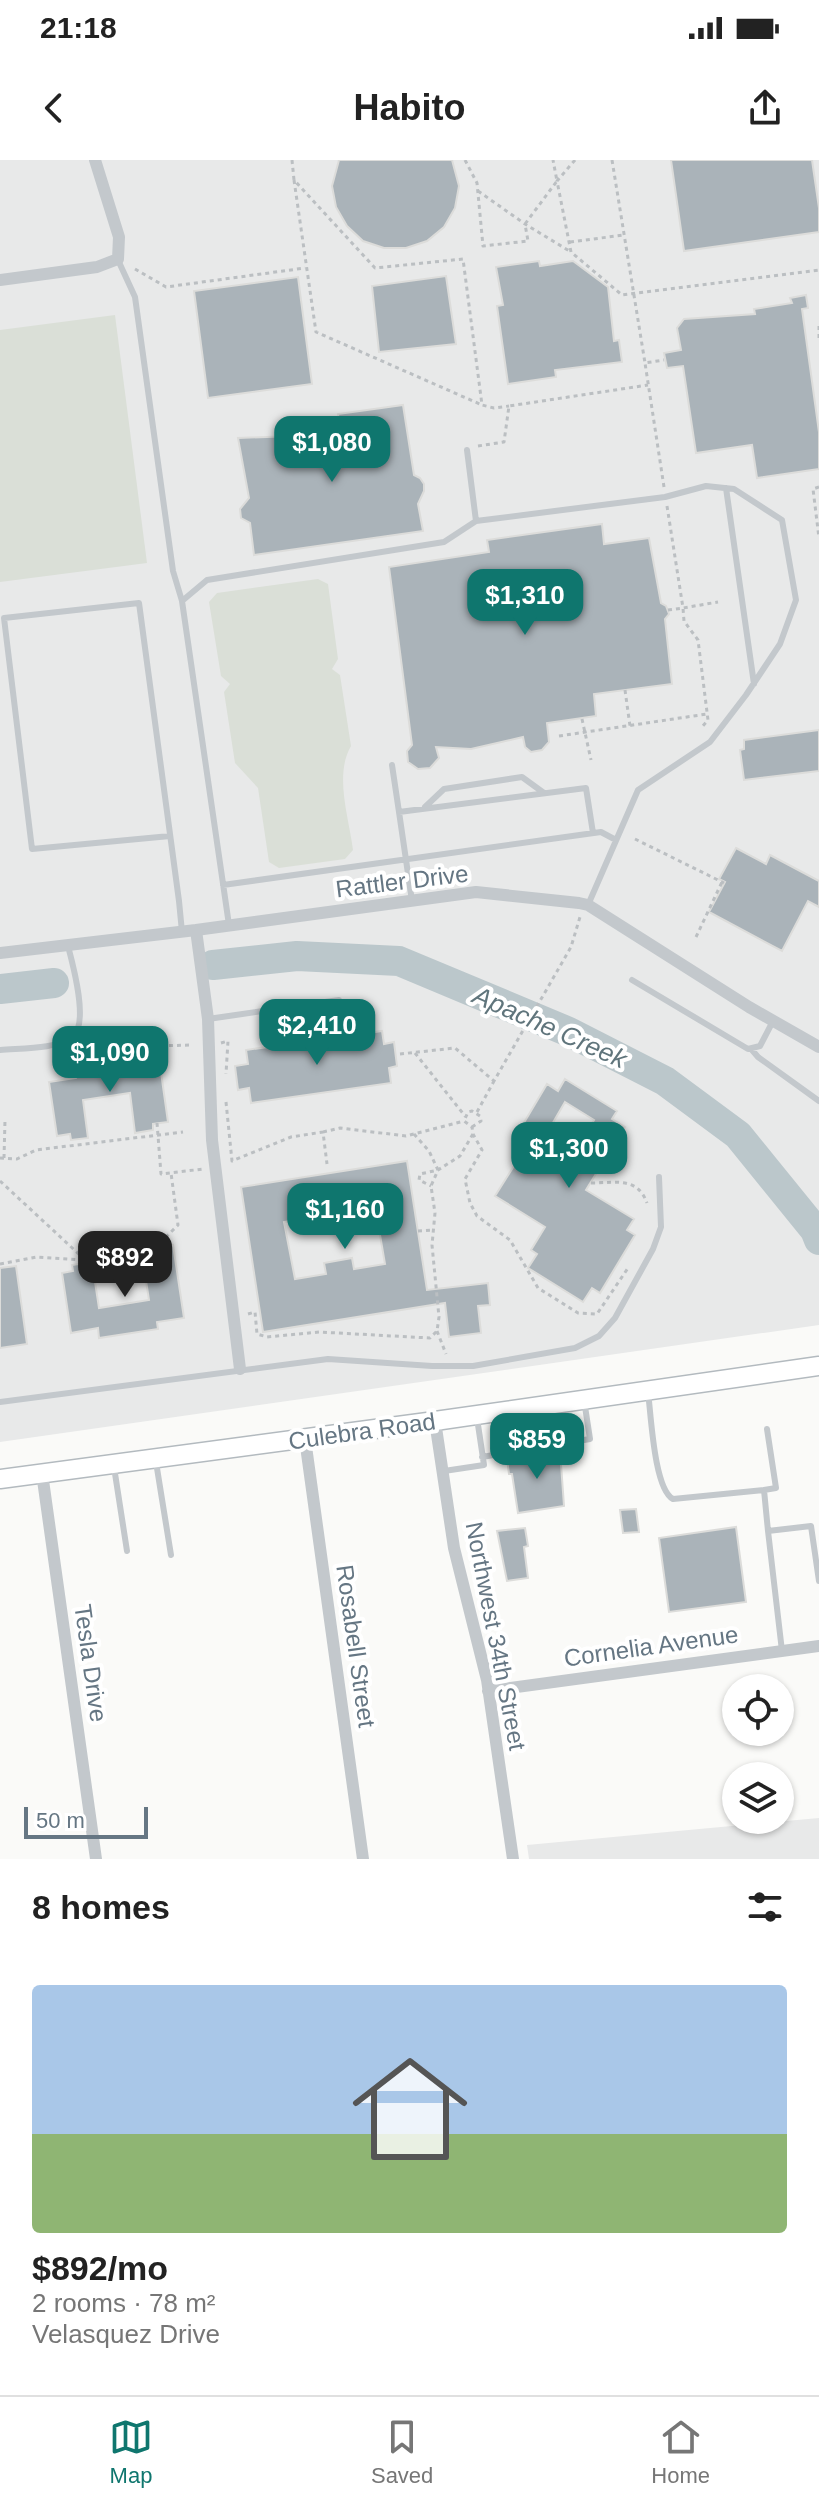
<!DOCTYPE html>
<meta charset="utf-8">
<style>
:root{--surface:#fff;--page:#f2f2f2;--text:#222;--muted:#767676;--line:#e0e0e0;--accent:#0f766e}
body{margin:0;font-family:Helvetica,sans-serif;background:var(--page);color:var(--text);height:100vh;display:flex;flex-direction:column;font-size:30px;white-space:nowrap}
*{box-sizing:border-box;margin:0}
p{font-size:26px;color:var(--muted)}
.icon{flex:none;width:44px;height:44px;fill:none;stroke:currentColor;stroke-width:2;stroke-linecap:round;stroke-linejoin:round}
.map{position:relative;height:1699px;overflow:hidden}
.sheet{display:flex;flex-direction:column;background:var(--surface);flex:1}
.sheet>*{flex:none}
.controls{position:absolute;left:722px;top:1514px;display:grid;gap:16px}
.controls a{display:grid;place-items:center;width:72px;height:72px;border-radius:50%;background:var(--surface);box-shadow:0 2px 6px #0004;font-size:40px}
.scale{position:absolute;left:24px;bottom:20px;width:124px;box-sizing:border-box;padding-left:8px;border:4px solid #657683;border-top:0;font-size:22px;line-height:28px;white-space:nowrap;color:#657683;-webkit-text-stroke:6px #fff;paint-order:stroke}
.price{position:absolute;translate:-50% -68px;padding:0 18px;border-radius:16px;background:var(--accent);color:#fff;font-size:26px;line-height:52px;filter:drop-shadow(0 2px 4px #0008)}
.price::after{content:'';position:absolute;left:50%;top:48px;width:24px;height:18px;margin-left:-12px;background:inherit;clip-path:polygon(0 0,100% 0,50% 100%)}
.price.on{background:#222;color:#fff}
ul{padding:0;list-style:none}
li{display:grid;align-content:center;gap:16px;height:424px;padding:0 32px}
li span{display:grid;place-items:center;height:248px;border-radius:8px;color:#555}
li>.icon{margin-inline-start:auto}
span .icon{width:144px;height:144px;fill:#fffc;stroke-width:1}
li b{font-size:34px}
h2{display:flex;justify-content:space-between;align-items:center;height:96px;padding:0 32px;font-size:34px}
.status{display:flex;justify-content:space-between;align-items:center;height:56px;padding:0 40px;background:var(--surface);direction:ltr}
.status svg{height:22px;fill:currentColor}
header{display:flex;justify-content:space-between;align-items:center;height:104px;padding:0 32px;background:var(--surface);font-size:36px;font-weight:700}
.dock{display:flex;justify-content:space-around;align-items:center;height:112px;border-top:2px solid var(--line);background:var(--surface);font-size:22px;color:var(--muted)}
.dock a{display:grid;justify-items:center;gap:4px}
.dock .on{color:var(--accent)}
.map>svg:first-child{display:block}
.built{fill:#e8e9e9}
.green{fill:#dadfd7}
.lines{fill:none;stroke-linecap:round;stroke-linejoin:round}
.river{stroke:#bbc7cb;stroke-width:30}
.building{fill:#aab3b9;stroke:#dcdcda;stroke-width:2;fill-rule:evenodd}
.secondary-casing{stroke:#b3babf;stroke-width:21}
.path{stroke:#bbbfc2;stroke-width:3;stroke-dasharray:4 4;stroke-linecap:butt}
.lane{stroke:#c3c8cc;stroke-width:6}
.street{stroke:#c3c8cc;stroke-width:12}
.secondary{stroke:#fff;stroke-width:18}
.labels{text-anchor:middle;dominant-baseline:central;stroke-width:8;stroke-linejoin:round;paint-order:stroke}
.street-label{font-size:24px;fill:#657683;stroke:#fff}
.water-label{font-size:26px;font-style:italic;fill:#60757c;stroke:#fff}
</style>
<div class="status"><b>21:18</b><svg viewBox="0 0 49 12"><path d="M0 12V9h3v3zM5 12V6h3v6zM10 12V3h3v9zM15 12V0h3v12zM26 1h20v11H26zM47 4h2v5h-2z"/></svg></div>
<header><svg class="icon" aria-label="back" viewBox="0 0 24 24"><path d="M15 5l-7 7 7 7"/></svg>Habito<svg class="icon" aria-label="share" viewBox="0 0 24 24"><path d="M12 15V3M7 8l5-5 5 5M5 13v7h14v-7"/></svg></header>
<div class="map">
<svg width="819" height="1699" viewBox="0 0 819 1699">
<rect width="100%" height="100%" fill="#fafaf8"/>
<path class="built" d="M 0,0 L 819,0 L 819,1165 L 0,1282 Z
M 819,1658 L 819,1699 L 529,1699 L 527,1685 Z"/>
<path class="green" d="M 115,155 L 147,403 L 0,422 L 0,170 Z
M 318,419 L 328,424 L 338,499 L 332,509 L 340,515 L 351,586 C 334,615 349,658 353,690 L 345,699 L 279,708 L 269,702 L 258,628 L 235,603 L 224,532 L 230,524 L 221,516 L 209,442 L 217,433 Z"/>
<g class="lines">
<path class="river" d="M 213,805 L 297,796 L 399,801 L 569,872 L 665,921 L 738,975 L 815,1070 L 819,1080
M 0,829 L 54,823"/>
</g>
<path class="building" d="M 339,0 L 452,0 L 459,26 L 455,48 L 444,67 L 427,81 L 406,88 L 384,88 L 363,81 L 347,66 L 336,47 L 332,26 Z
M 671,0 L 812,0 L 819,48 L 819,72 L 684,91 Z
M 539,101 L 540,106 L 573,101 L 608,127 L 614,181 L 619,180 L 622,202 L 555,210 L 556,217 L 508,224 L 497,146 L 503,145 L 496,107 Z
M 446,116 L 456,184 L 379,192 L 372,126 Z
M 298,117 L 312,224 L 208,238 L 194,131 Z
M 806,135 L 808,148 L 802,149 L 819,272 L 819,309 L 757,318 L 752,285 L 696,293 L 683,206 L 667,208 L 664,193 L 681,190 L 677,168 L 684,159 L 755,154 L 754,149 L 792,143 L 790,138 Z
M 403,245 L 414,315 L 420,318 L 424,324 L 424,331 L 418,344 L 423,371 L 254,395 L 250,363 L 241,358 L 240,349 L 249,338 L 238,278 L 341,274 L 338,254 Z
M 602,364 L 604,384 L 649,378 L 661,443 L 666,446 L 669,454 L 665,459 L 672,524 L 594,534 L 596,556 L 547,563 L 549,582 L 542,590 L 531,592 L 525,587 L 523,577 L 471,589 L 436,587 L 439,598 L 430,608 L 418,609 L 408,602 L 407,591 L 412,585 L 389,407 L 489,392 L 487,380 Z
M 819,570 L 819,611 L 744,620 L 740,590 L 744,589 L 744,580 Z
M 736,688 L 766,704 L 770,695 L 819,721 L 819,747 L 808,741 L 782,791 L 709,752 L 725,722 L 719,719 Z
M 382,871 L 384,884 L 394,882 L 397,906 L 389,908 L 391,923 L 251,943 L 249,928 L 238,930 L 235,906 L 248,904 L 246,890 Z
M 139,894 L 140,901 L 159,898 L 168,962 L 153,964 L 153,970 L 135,973 L 130,933 L 83,940 L 88,978 L 71,980 L 70,974 L 57,976 L 49,922 L 76,918 L 75,909 L 125,902 L 124,896 Z
M 565,919 L 617,951 L 612,959 L 625,967 L 586,1030 L 634,1059 L 627,1070 L 635,1075 L 600,1133 L 592,1128 L 583,1142 L 528,1108 L 537,1094 L 531,1090 L 545,1067 L 495,1036 L 534,974 L 522,966 L 547,924 L 558,931 ZM 565,942 L 594,960 L 578,986 L 547,973 Z
M 407,1001 L 427,1130 L 488,1123 L 490,1145 L 478,1146 L 481,1173 L 449,1177 L 445,1143 L 263,1172 L 241,1027 ZM 375,1046 L 385,1104 L 354,1109 L 352,1098 L 324,1103 L 326,1114 L 295,1119 L 284,1062 Z
M 173,1085 L 184,1158 L 157,1162 L 158,1169 L 99,1178 L 98,1168 L 71,1173 L 62,1113 L 73,1111 L 72,1105 L 92,1102 L 99,1148 L 149,1140 L 142,1095 L 154,1094 L 153,1088 Z
M 16,1106 L 27,1184 L 0,1188 L 0,1108 Z
M 560,1290 L 564,1346 L 518,1353 L 512,1314 L 509,1314 L 507,1299 Z
M 636,1349 L 639,1372 L 623,1373 L 620,1350 Z
M 736,1367 L 746,1442 L 669,1452 L 659,1378 Z
M 525,1368 L 528,1386 L 524,1387 L 528,1418 L 507,1421 L 497,1371 Z"/>
<g class="lines">
<defs>
<path id="secondary" d="M 0,1319 L 435,1261 L 819,1206"/>
</defs>
<use href="#secondary" class="secondary-casing"/>
<path class="path" d="M 292,0 L 294,20 L 375,108 L 463,99 L 482,245 L 494,248 L 509,246
M 465,0 L 477,23 L 483,86 L 528,81 L 525,64 L 557,21 L 553,0
M 575,0 L 557,21 L 571,92 L 622,135 L 819,110
M 612,0 L 645,203
M 294,20 L 316,172 L 482,245
M 478,31 L 525,64 L 571,92
M 570,82 L 624,75
M 135,109 L 166,127 L 305,108
M 819,166 L 819,180
M 478,286 L 504,282 L 509,246 L 648,225
M 664,327 L 645,203 L 664,200
M 819,327 L 813,329 L 819,378
M 667,346 L 683,448 L 718,442
M 668,450 L 683,448 L 684,461 L 698,480 L 708,560 L 702,567
M 625,530 L 630,566
M 582,559 L 591,600
M 559,576 L 707,554
M 635,679 L 724,723
M 696,777 L 722,722
M 221,883 L 228,881 L 226,914
M 153,886 L 193,885
M 415,893 L 465,956
M 400,894 L 455,888 L 494,921 L 571,787 L 580,757
M 226,942 L 232,1001 L 291,977 L 323,972 L 327,1004
M 477,952 L 494,921
M 157,963 L 161,1014 L 203,1009
M 472,967 L 481,961 L 480,956 L 472,951 L 468,952 L 464,961 L 472,967 L 473,974 L 482,990 L 465,1019 L 470,1043 L 477,1056 L 510,1080 L 538,1128 L 578,1153 L 597,1154 L 628,1108
M 323,972 L 340,968 L 406,976 L 464,961
M 414,974 L 429,991 L 438,1010 L 420,1014 L 419,1020 L 431,1026
M 0,998 L 17,999 L 36,990 L 183,972
M 4,998 L 5,960
M 0,1021 L 82,1097
M 591,1023 C 615,1023 637,1016 647,1043
M 418,1071 L 433,1070
M 0,1104 L 37,1097 L 98,1101 L 137,1096 L 145,1082 L 163,1080 L 178,1065 L 171,1013
M 248,1154 L 255,1152 L 257,1174 L 267,1177 L 319,1172 L 430,1178 L 437,1171 L 439,1157 L 432,1085 L 435,1053 L 431,1026 L 438,1010 L 460,996 L 473,974
M 437,1171 L 446,1194"/>
<path class="lane" d="M 118,100 L 135,137 L 173,411 L 182,441
M 467,290 L 476,361
M 726,328 L 754,524
M 392,605 L 399,652
M 425,647 L 444,629 L 522,617 L 544,633
M 170,676 L 32,689 L 4,458 L 139,443 L 179,741 L 182,772
M 223,725 L 601,672 L 616,680
M 412,741 L 399,652 L 586,628 L 593,673
M 229,765 L 182,441 L 207,420 L 444,382 L 476,361 L 665,337 L 706,326 L 734,329 L 782,360 L 796,440 L 780,484 L 746,535 L 710,582 L 638,630 L 588,745
M 632,820 L 748,889 L 760,886 L 773,861
M 208,859 L 339,840
M 0,890 C 21,888 56,890 73,876 C 89,863 73,805 68,786
M 752,890 L 758,897 L 819,941
M 648,1232 C 651,1254 654,1329 673,1339 L 764,1330
M 0,1242 L 328,1199 L 432,1206 L 473,1206 L 575,1188 L 599,1176 L 615,1158 L 653,1089 L 661,1067 L 659,1017
M 767,1269 L 776,1328 L 764,1330 L 768,1371
M 482,1297 L 590,1279 L 584,1240
M 156,1302 L 171,1395
M 114,1307 L 127,1391
M 444,1311 L 484,1305 L 477,1258
M 782,1491 L 768,1371 L 811,1366 L 819,1421"/>
<path class="street" d="M 0,120 L 97,107 L 118,99 L 119,77 L 95,0
M 196,770 L 208,859 L 212,980 L 240,1209
M 0,793 L 196,770 L 476,732 L 579,743 L 588,745 L 749,847 L 819,887
M 435,1261 L 454,1388 L 487,1520 L 513,1699
M 305,1279 L 363,1699
M 42,1313 L 96,1699
M 488,1531 L 819,1486"/>
<use href="#secondary" class="secondary"/>
</g>
<g class="labels">
<g class="street-label">
<text transform="translate(402 721) rotate(-7)">Rattler Drive</text>
<text transform="translate(362 1271) rotate(-8)">Culebra Road</text>
<text transform="translate(496 1476) rotate(79)">Northwest 34th Street</text>
<text transform="translate(356 1486) rotate(82)">Rosabell Street</text>
<text transform="translate(651 1486) rotate(-8)">Cornelia Avenue</text>
<text transform="translate(91 1503) rotate(82)">Tesla Drive</text>
</g>
<g class="water-label">
<text transform="translate(550 867) rotate(24)">Apache Creek</text>
</g>
</g>
</svg>
<div class="controls">
<a><svg class="icon" aria-label="locate" viewBox="0 0 24 24"><circle cx="12" cy="12" r="6"/><path d="M12 2v4M12 18v4M2 12h4M18 12h4"/></svg></a>
<a><svg class="icon" aria-label="layers" viewBox="0 0 24 24"><path d="M12 4l9 5-9 5-9-5zM3 14l9 5 9-5"/></svg></a>
</div>
<div class="scale">50 m</div>
<b class="price" style="left:332px;top:324px">$1,080</b>
<b class="price" style="left:525px;top:477px">$1,310</b>
<b class="price" style="left:317px;top:907px">$2,410</b>
<b class="price" style="left:110px;top:934px">$1,090</b>
<b class="price" style="left:569px;top:1030px">$1,300</b>
<b class="price" style="left:345px;top:1091px">$1,160</b>
<b class="price on" style="left:125px;top:1139px">$892</b>
<b class="price" style="left:537px;top:1321px">$859</b>
</div>
<section class="sheet">
<h2>8 homes<svg class="icon" aria-label="filters" viewBox="0 0 24 24"><path d="M4 7h16M4 17h16"/><circle cx="9" cy="7" r="2"/><circle cx="15" cy="17" r="2"/></svg></h2>
<ul>
<li><span style="background:linear-gradient(#a9c7e8 60%,#8fb573 0)"><svg class="icon" aria-label="home" viewBox="0 0 24 24"><path d="M3 11l9-7 9 7M6 9v11h12V9"/></svg></span><div><b>$892/mo</b><p>2 rooms · 78 m²</p><p>Velasquez Drive</p></div></li>
</ul>
</section>
<nav class="dock">
<a class="on"><svg class="icon" aria-label="map" viewBox="0 0 24 24"><path d="M3 6l6-2 6 2 6-2v14l-6 2-6-2-6 2zM9 4v14M15 6v14"/></svg>Map</a>
<a><svg class="icon" aria-label="saved" viewBox="0 0 24 24"><path d="M7 4h10v16l-5-4-5 4z"/></svg>Saved</a>
<a><svg class="icon" aria-label="home" viewBox="0 0 24 24"><path d="M3 11l9-7 9 7M6 9v11h12V9"/></svg>Home</a>
</nav>
